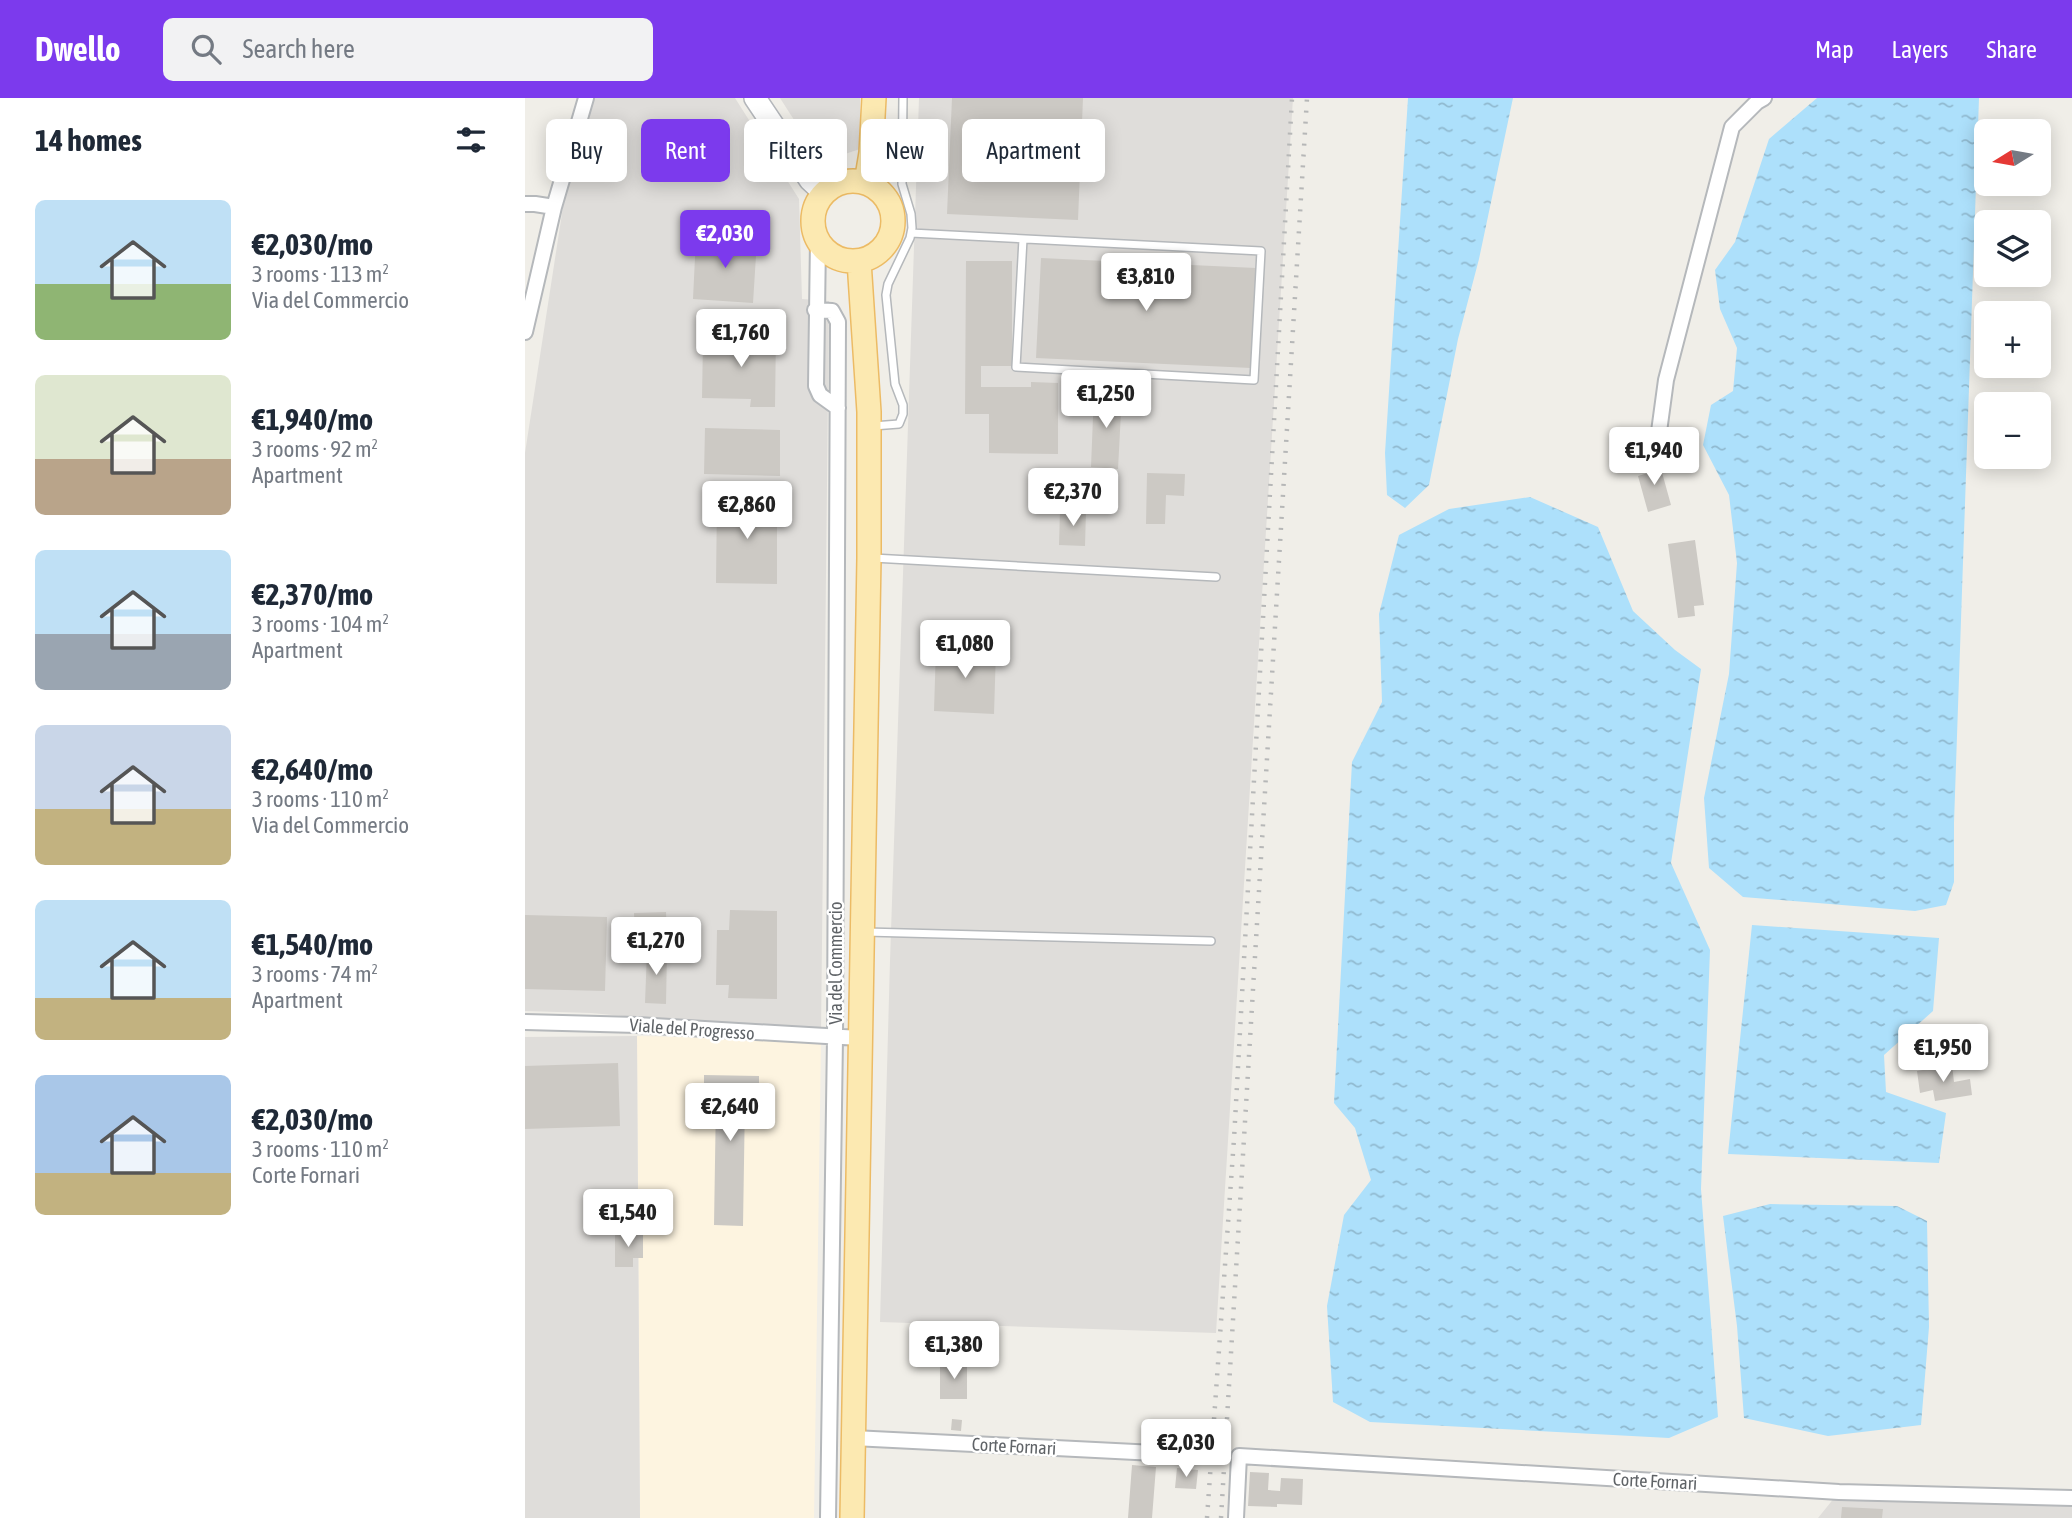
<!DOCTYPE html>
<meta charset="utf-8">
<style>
:root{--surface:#fff;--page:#f2f2f3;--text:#1f2937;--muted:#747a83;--accent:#7c3aed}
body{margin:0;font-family:"Asap Condensed",sans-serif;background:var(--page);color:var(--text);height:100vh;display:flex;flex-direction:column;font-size:26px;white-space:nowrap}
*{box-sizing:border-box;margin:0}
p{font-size:23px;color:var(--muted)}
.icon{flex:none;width:38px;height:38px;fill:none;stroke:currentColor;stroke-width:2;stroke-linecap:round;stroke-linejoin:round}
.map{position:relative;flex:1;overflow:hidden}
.drawer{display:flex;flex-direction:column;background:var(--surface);width:525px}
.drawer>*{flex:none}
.hud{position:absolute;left:21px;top:21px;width:665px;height:63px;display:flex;gap:14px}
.needle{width:46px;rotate:259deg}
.buttons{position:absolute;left:1449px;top:21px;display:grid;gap:14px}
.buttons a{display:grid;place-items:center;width:77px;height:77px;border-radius:10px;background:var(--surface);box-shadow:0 4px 18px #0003;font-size:35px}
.price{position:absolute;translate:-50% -60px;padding:0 16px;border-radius:7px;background:#fff;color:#222;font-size:23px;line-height:46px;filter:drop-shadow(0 2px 4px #0008)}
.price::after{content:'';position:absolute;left:50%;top:42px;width:21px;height:16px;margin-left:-10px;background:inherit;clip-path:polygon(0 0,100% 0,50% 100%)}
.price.active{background:var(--accent);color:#fff}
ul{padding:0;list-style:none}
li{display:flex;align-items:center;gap:21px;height:175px;padding:0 35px}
li span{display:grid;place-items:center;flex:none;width:196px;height:140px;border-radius:10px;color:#555}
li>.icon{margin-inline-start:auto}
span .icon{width:84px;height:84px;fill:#fffc;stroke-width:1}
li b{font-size:30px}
h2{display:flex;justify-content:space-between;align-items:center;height:84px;padding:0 35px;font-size:30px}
.pill{padding:0 24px;border-radius:10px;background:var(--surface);box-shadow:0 4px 18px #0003;font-size:24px;line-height:63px}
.pill.active{background:var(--accent);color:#fff}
header{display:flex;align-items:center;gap:42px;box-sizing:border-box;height:98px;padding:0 35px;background:var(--accent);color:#fff}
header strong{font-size:33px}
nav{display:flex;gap:38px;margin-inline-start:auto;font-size:24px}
.search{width:490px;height:63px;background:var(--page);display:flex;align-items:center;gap:18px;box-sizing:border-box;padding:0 24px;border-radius:10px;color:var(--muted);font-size:26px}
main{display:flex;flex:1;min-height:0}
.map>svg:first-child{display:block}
.commercial{fill:#fdf4e0}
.industrial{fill:#dfddda}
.water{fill:url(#water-ripples)}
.building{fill:#ccc9c4}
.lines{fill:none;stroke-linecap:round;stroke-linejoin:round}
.lane-casing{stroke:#b5b8bb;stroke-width:10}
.street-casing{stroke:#b5b8bb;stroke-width:18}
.secondary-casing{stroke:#b4b7bb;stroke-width:24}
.primary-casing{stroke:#ecbb65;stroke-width:26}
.lane{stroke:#fff;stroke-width:7}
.street{stroke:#fff;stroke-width:14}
.secondary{stroke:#fff;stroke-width:21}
.primary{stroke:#fce9b1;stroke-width:23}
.rail{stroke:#b6b7b7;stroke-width:4.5;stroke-dasharray:2 9;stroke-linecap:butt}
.labels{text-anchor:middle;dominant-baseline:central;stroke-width:5;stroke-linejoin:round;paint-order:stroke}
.street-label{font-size:18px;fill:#5f6367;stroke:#fff}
</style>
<header>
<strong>Dwello</strong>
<div class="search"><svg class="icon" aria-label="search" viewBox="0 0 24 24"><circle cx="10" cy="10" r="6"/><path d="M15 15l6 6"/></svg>Search here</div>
<nav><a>Map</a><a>Layers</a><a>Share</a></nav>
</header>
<main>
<section class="drawer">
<h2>14 homes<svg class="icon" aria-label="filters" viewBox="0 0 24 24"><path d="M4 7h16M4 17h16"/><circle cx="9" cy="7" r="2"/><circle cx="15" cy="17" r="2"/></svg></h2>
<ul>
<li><span style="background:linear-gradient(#bfe0f5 60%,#8fb573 0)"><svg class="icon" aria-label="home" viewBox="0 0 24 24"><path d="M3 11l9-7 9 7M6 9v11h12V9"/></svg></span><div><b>€2,030/mo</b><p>3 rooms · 113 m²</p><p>Via del Commercio</p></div></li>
<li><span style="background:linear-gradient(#dfe7d0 60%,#b9a48a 0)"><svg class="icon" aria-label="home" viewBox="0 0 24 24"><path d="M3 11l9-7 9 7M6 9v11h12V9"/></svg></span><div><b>€1,940/mo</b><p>3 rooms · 92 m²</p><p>Apartment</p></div></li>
<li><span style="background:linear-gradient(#bfe0f5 60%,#9aa5b1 0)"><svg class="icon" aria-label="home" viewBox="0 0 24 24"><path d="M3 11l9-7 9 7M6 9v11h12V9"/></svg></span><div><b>€2,370/mo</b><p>3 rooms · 104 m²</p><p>Apartment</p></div></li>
<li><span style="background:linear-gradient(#c9d6e8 60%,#c2b280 0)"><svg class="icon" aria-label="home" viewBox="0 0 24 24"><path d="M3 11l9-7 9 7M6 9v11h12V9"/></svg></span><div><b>€2,640/mo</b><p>3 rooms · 110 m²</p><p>Via del Commercio</p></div></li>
<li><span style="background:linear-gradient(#bfe0f5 70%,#c2b280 0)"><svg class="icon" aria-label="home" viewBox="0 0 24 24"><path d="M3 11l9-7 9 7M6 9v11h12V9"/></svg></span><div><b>€1,540/mo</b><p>3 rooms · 74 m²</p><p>Apartment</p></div></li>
<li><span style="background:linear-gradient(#a9c7e8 70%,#c2b280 0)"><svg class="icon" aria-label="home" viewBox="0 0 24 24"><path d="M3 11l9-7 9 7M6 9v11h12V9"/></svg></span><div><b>€2,030/mo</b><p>3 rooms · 110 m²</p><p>Corte Fornari</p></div></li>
</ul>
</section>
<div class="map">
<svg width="1547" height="1420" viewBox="0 0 1547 1420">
<defs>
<pattern id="water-ripples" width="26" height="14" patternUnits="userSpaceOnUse" patternTransform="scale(1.75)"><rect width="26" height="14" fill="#ade0fb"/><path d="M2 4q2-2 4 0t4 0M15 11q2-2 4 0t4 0" fill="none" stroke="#90b9cf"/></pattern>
</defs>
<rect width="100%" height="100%" fill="#f0eee8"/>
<path class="commercial" d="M 112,938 L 296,942 L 289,1420 L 115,1420 Z"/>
<path class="industrial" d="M 68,0 L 210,0 L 274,101 L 277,201 L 304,203 L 296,936 L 66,915 L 0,913 L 0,355 L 42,83 Z
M 255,0 L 335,0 L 335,51 L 296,64 Z
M 394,0 L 768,0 L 691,1235 L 355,1224 L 365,863 Z
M 112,938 L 115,1420 L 0,1420 L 0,939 Z
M 1314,1394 L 1547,1408 L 1547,1420 L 1293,1420 Z"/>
<path class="water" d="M 883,0 L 988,0 L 954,161 L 933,241 L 904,387 L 880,410 L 862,397 L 860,355 Z
M 1292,0 L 1454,0 L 1429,725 L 1429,784 L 1421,807 L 1390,813 L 1218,799 L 1184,770 L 1179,700 L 1204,576 L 1212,465 L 1204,397 L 1178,347 L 1186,307 L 1208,293 L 1212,250 L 1195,211 L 1190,172 L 1210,144 L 1244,41 Z
M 1005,399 L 1073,429 L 1108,513 L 1150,552 L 1176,571 L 1146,765 L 1185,852 L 1176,1091 L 1193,1319 L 1144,1340 L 845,1324 L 808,1304 L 802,1208 L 819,1117 L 846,1082 L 830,1030 L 809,1005 L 827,664 L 857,604 L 854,516 L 874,437 L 924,411 Z
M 1227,827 L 1414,840 L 1408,913 L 1359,957 L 1361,994 L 1421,1015 L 1414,1065 L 1203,1056 Z
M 1245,1106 L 1372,1108 L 1402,1123 L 1404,1229 L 1396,1327 L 1303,1338 L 1219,1320 L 1212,1228 L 1198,1118 Z"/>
<path class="building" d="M 427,0 L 558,0 L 553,122 L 422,116 Z
M 171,139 L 232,142 L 228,205 L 168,201 Z
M 516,160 L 731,170 L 726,270 L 511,260 Z
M 441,163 L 487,163 L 487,268 L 456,268 L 456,289 L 506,289 L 506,284 L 533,285 L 533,356 L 464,355 L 464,316 L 440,316 Z
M 226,234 L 251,234 L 250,309 L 225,309 L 226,301 L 177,300 L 178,242 L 226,242 Z
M 569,294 L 597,295 L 593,371 L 566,369 Z
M 180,330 L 255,332 L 255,378 L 179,376 Z
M 1133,360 L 1146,407 L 1123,414 L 1113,378 L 1123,375 L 1120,363 Z
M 622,375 L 660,376 L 659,398 L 641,397 L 640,426 L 621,426 Z
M 192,401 L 252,401 L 252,486 L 191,485 Z
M 535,412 L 561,413 L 560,448 L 534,447 Z
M 1170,442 L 1179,507 L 1169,508 L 1170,518 L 1153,520 L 1143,446 Z
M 411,549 L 471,552 L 469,616 L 409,613 Z
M 205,812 L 252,813 L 252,901 L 203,900 L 204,887 L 191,887 L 192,832 L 204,832 Z
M 141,814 L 142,839 L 110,840 L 109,815 Z
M 0,817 L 82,819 L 80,893 L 0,891 Z
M 122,853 L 142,853 L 141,906 L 120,905 Z
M 93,965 L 95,1028 L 0,1031 L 0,968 Z
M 1427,967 L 1429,984 L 1445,981 L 1447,997 L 1410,1003 L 1408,992 L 1395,995 L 1392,973 Z
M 179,977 L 234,978 L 234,1001 L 220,1001 L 218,1128 L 189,1127 L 191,1001 L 179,1001 Z
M 90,1136 L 118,1136 L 118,1160 L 108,1160 L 108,1169 L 90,1169 Z
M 442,1265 L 442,1301 L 415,1301 L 415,1266 Z
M 427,1321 L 437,1322 L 436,1333 L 426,1332 Z
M 607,1367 L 631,1369 L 627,1420 L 603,1420 Z
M 652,1370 L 673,1372 L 671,1391 L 650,1390 Z
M 725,1374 L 744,1375 L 743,1392 L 755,1393 L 756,1380 L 778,1381 L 777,1407 L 752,1406 L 752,1409 L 723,1408 Z
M 1317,1409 L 1358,1411 L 1357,1420 L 1316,1420 Z"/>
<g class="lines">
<defs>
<path id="lane" d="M 386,135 L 736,153 L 729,282 L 491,269 L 498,141
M 348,328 L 374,326 L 378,316 L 378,307 L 370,286 L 361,197 L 363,186 L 385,140 L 387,130 L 386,116 L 377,86 L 378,0
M 348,460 L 691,479
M 341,834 L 686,843"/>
<path id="street" d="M 0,106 L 10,106 L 29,109
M 293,142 L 291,288 L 295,297 L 313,310
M 290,212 L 307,213 L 313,224 L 310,940 L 303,1420
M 0,234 L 29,109 L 61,0
M 1133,341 L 1141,282 L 1207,29 L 1232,4 L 1239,0
M 0,924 L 112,927 L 335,940
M 328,1340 L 650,1356
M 711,1420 L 714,1358 L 1314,1394 L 1547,1400"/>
<path id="secondary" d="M 230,0 L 285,82 L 299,95"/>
<path id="primary" d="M288 123a40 40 0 1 1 80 0a40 40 0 1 1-80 0Z
M 341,85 L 346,55 L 349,0
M 327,1420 L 344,460 L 344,314 L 334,163"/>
</defs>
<use href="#lane" class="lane-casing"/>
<use href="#street" class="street-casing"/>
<use href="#secondary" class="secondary-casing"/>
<use href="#primary" class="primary-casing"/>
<use href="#lane" class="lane"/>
<use href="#street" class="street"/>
<use href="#secondary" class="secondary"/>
<use href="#primary" class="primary"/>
<path class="rail" d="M 682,1420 L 709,1041 L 767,0
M 696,1420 L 782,0"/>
</g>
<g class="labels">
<g class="street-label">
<text transform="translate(310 865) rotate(-90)">Via del Commercio</text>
<text transform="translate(167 931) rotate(4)">Viale del Progresso</text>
<text transform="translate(489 1348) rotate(3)">Corte Fornari</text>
<text transform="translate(1130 1383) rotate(3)">Corte Fornari</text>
</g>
</g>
</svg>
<div class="buttons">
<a><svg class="needle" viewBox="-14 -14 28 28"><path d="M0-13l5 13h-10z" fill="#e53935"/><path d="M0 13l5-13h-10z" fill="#747a83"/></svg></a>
<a><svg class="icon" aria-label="layers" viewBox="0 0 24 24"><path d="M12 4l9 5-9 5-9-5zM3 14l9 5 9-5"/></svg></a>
<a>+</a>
<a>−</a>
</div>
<b class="price active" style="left:200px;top:172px">€2,030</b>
<b class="price" style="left:621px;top:215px">€3,810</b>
<b class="price" style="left:216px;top:271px">€1,760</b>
<b class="price" style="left:581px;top:332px">€1,250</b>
<b class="price" style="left:1129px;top:389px">€1,940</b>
<b class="price" style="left:548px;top:430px">€2,370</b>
<b class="price" style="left:222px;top:443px">€2,860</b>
<b class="price" style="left:440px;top:582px">€1,080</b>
<b class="price" style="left:131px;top:879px">€1,270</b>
<b class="price" style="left:1418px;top:986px">€1,950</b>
<b class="price" style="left:205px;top:1045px">€2,640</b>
<b class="price" style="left:103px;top:1151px">€1,540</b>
<b class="price" style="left:429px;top:1283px">€1,380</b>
<b class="price" style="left:661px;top:1381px">€2,030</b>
<div class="hud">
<a class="pill">Buy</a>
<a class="pill active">Rent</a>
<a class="pill">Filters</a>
<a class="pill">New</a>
<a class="pill">Apartment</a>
</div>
</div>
</main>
